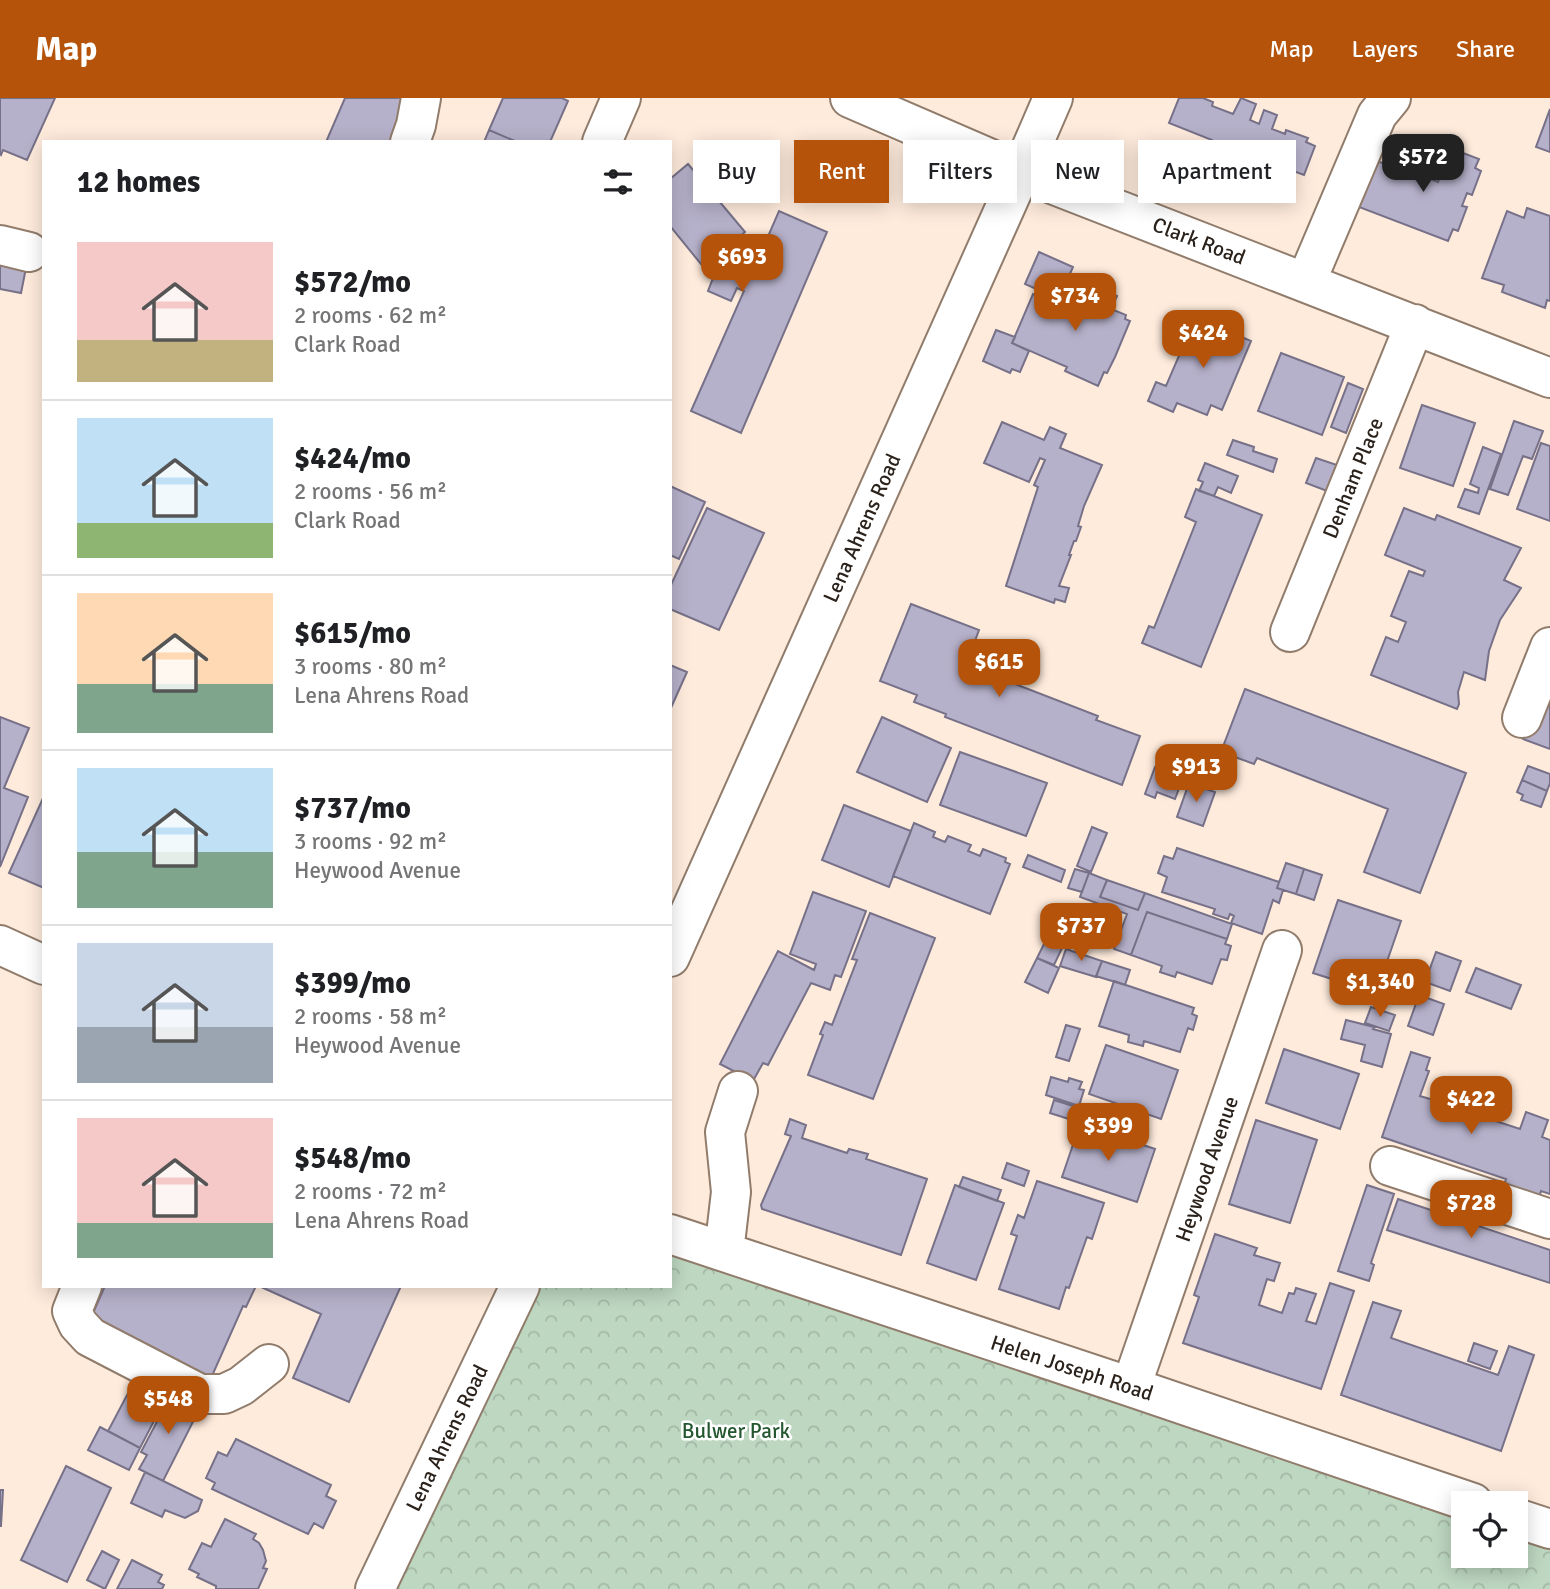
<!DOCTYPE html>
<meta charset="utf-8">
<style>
:root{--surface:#fff;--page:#f2f2f2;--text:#202124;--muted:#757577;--line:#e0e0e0;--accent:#b45309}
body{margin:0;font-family:Signika,sans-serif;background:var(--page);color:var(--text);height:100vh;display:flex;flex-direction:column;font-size:26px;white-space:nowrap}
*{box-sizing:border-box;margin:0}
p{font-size:23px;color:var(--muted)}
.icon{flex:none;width:38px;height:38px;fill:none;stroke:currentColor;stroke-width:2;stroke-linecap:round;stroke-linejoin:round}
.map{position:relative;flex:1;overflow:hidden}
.sheet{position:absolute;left:42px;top:42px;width:630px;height:1148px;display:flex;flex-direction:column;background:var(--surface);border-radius:0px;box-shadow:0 4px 18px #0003}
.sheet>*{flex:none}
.top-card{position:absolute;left:693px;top:42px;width:665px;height:63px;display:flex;gap:14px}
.tools{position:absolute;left:1451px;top:1393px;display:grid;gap:14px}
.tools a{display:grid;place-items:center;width:77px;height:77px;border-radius:0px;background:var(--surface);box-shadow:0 4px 18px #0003;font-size:35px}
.price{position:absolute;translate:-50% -60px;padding:0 16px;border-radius:14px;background:var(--accent);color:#fff;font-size:23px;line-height:46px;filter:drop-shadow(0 2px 4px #0008)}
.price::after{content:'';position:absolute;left:50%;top:42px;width:21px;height:16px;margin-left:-10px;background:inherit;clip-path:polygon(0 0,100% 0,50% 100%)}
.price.active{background:#222;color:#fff}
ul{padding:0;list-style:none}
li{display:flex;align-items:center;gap:21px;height:175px;padding:0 35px}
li+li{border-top:2px solid var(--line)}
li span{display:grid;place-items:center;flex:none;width:196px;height:140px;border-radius:0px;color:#555}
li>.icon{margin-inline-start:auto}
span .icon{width:84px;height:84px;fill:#fffc;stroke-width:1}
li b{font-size:30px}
h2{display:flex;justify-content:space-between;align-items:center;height:84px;padding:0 35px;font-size:30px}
.pill{padding:0 24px;border-radius:0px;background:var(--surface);box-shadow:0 4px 18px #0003;font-size:24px;line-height:63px}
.pill.active{background:var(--accent);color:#fff}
header{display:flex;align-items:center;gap:42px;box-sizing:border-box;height:98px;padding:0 35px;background:var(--accent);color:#fff}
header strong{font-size:33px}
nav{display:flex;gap:38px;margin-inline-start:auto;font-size:24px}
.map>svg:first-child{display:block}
.park{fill:url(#park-crowns)}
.building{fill:#b6b1ca;stroke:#767188;stroke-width:2}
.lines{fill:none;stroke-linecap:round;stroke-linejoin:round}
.minor-casing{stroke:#917c6b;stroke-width:42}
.major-casing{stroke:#917c6b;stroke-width:42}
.minor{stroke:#fff;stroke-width:38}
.major{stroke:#fff;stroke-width:38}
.labels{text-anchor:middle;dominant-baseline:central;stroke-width:5;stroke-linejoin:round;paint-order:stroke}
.street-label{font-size:21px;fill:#2b221b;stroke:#fff}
.park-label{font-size:21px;fill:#245730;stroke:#fff}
</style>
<header>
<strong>Map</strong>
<nav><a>Map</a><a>Layers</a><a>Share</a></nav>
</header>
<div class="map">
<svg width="1550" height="1491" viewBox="0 0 1550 1491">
<defs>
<pattern id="park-crowns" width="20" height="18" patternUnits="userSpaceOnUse" patternTransform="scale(1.75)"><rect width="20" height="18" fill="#bdd7c1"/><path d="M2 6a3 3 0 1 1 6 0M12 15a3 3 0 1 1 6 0" fill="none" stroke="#a3b8a5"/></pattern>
</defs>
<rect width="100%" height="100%" fill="#feebdc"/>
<path class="park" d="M 670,1140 L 1463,1410 L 1463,1458 L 1516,1458 L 1516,1428 L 1550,1439 L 1550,1491 L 387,1491 L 526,1188 L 670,1188 Z"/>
<path class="building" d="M 0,0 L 55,0 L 27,62 L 3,52 L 1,57 L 0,56 Z
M 345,0 L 410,0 L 391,44 L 326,44 Z
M 503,0 L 562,0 L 568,3 L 550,44 L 517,44 L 489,32 Z
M 1179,0 L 1203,0 L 1213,4 L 1212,8 L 1233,16 L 1241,0 L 1256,6 L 1250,22 L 1259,26 L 1264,12 L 1277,17 L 1272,31 L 1285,36 L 1286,32 L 1308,40 L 1306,44 L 1315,48 L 1304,77 L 1261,61 L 1259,66 L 1243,60 L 1242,64 L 1208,51 L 1212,42 L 1169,25 Z
M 1550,11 L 1550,54 L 1536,49 Z
M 489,32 L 517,44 L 484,44 Z
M 1455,52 L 1479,61 L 1475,70 L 1481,73 L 1472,97 L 1467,95 L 1462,108 L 1467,109 L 1458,133 L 1453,131 L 1448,143 L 1359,109 L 1377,63 L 1407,74 L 1413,56 L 1427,61 L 1421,77 L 1438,84 L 1445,65 L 1449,66 Z
M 688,66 L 745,134 L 713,163 L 750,180 L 779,113 L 827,134 L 741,335 L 691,313 L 744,193 L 737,190 L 731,203 L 708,193 L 715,175 L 705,171 L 670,128 L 670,81 Z
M 1527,110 L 1550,118 L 1550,203 L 1547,202 L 1545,210 L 1502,194 L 1504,187 L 1482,180 L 1507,113 L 1524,120 Z
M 1039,154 L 1073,169 L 1059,201 L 1025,186 Z
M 0,164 L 26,170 L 21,195 L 0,191 Z
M 1088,186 L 1117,198 L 1111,211 L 1126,217 L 1125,221 L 1130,223 L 1115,259 L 1107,275 L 1104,274 L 1098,288 L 1065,273 L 1067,269 L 1012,245 L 1033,196 L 1047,202 L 1049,197 L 1059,201 L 1057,205 L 1074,212 L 1079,201 L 1081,202 Z
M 1205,219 L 1207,224 L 1251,243 L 1222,312 L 1211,307 L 1207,317 L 1177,305 L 1173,314 L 1148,303 L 1156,284 L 1166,288 L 1191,230 L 1189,225 Z
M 996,232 L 1015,239 L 1012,245 L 1029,253 L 1020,274 L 1012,271 L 1010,275 L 983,263 Z
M 1281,255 L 1344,279 L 1322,337 L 1258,313 Z
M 1348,285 L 1363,291 L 1346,335 L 1331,329 Z
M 1422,307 L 1475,325 L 1453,388 L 1400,370 Z
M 1514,323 L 1543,333 L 1532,361 L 1523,358 L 1508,397 L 1490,391 Z
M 1002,324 L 1044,342 L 1050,329 L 1066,336 L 1060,350 L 1102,367 L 1084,408 L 1078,428 L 1081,429 L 1076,443 L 1074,443 L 1069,457 L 1071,457 L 1059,488 L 1069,490 L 1065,504 L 1055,501 L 1054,505 L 1006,488 L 1038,389 L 1034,387 L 1045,362 L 1040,360 L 1029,384 L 984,365 Z
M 1233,342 L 1254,349 L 1253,353 L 1277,361 L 1273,374 L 1227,357 Z
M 1541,345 L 1550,348 L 1550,423 L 1517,411 Z
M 1483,349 L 1501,356 L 1479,416 L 1458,409 L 1465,391 L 1478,395 L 1479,390 L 1470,386 Z
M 1316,360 L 1337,367 L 1327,393 L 1306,385 Z
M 1205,365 L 1238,378 L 1231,395 L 1218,389 L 1214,398 L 1199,393 L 1203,384 L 1198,382 Z
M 670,388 L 705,404 L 679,461 L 670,457 Z
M 1196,391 L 1262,417 L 1201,569 L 1142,545 L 1149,528 L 1154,530 L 1196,424 L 1185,419 Z
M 707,410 L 764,435 L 719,532 L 670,511 L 670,489 Z
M 1404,410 L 1435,422 L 1437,417 L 1521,450 L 1504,482 L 1521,490 L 1500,522 L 1489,553 L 1485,582 L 1464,574 L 1458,594 L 1459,606 L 1457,611 L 1371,577 L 1386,539 L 1398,544 L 1406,524 L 1391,518 L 1409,473 L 1423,478 L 1425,473 L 1385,457 Z
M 911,506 L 979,532 L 966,567 L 1098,618 L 1096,622 L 1140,638 L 1122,687 L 945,619 L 946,616 L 914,604 L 917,597 L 880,583 Z
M 670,567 L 687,574 L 670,612 Z
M 1550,575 L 1550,651 L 1523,641 Z
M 1245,591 L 1466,675 L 1420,795 L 1364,774 L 1388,711 L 1257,660 L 1254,666 L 1221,654 Z
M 0,619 L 29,630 L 4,690 L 28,699 L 0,769 Z
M 882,619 L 951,650 L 927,704 L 857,674 Z
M 960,654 L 1047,685 L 1026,738 L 940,707 Z
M 1528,668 L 1550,676 L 1550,685 L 1547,693 L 1522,682 Z
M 1155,669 L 1183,680 L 1175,701 L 1157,694 L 1155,700 L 1145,696 Z
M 1522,682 L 1547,693 L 1541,709 L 1521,702 L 1523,697 L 1517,694 Z
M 1189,685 L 1215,694 L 1203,728 L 1177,719 Z
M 44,698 L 44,790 L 9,775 Z
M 844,707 L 911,733 L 889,789 L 822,762 Z
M 914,725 L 935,734 L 933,739 L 945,744 L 948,738 L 971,747 L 968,753 L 980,758 L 983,751 L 1006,760 L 1005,764 L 1010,766 L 990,816 L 893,778 Z
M 1092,729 L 1107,735 L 1091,774 L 1077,768 Z
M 1177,750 L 1279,784 L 1277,790 L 1283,792 L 1279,805 L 1273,802 L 1262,836 L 1231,825 L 1234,818 L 1230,816 L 1228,821 L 1213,816 L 1215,811 L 1162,794 L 1167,779 L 1158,775 L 1164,758 L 1173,761 Z
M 1028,757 L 1065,772 L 1061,784 L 1023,769 Z
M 1286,765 L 1304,771 L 1296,796 L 1277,790 Z
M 1075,771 L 1089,775 L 1082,794 L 1068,790 Z
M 1304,771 L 1322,777 L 1314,802 L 1296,796 Z
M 1089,775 L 1107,782 L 1100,799 L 1138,812 L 1145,795 L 1232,826 L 1227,841 L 1147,814 L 1131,857 L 1114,851 L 1127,816 L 1080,799 Z
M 1107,782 L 1145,795 L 1138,812 L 1100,799 Z
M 813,794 L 866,813 L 841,879 L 835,877 L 830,892 L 811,885 L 768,967 L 763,965 L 753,983 L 720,966 L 778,853 L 814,872 L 816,866 L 790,856 Z
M 1338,802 L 1401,823 L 1382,878 L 1366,872 L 1360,890 L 1313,875 Z
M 1147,814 L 1227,841 L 1225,846 L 1231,848 L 1227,862 L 1221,861 L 1212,886 L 1177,874 L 1175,879 L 1160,874 L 1162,868 L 1131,857 Z
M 870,815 L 935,840 L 873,1001 L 808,977 L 823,937 L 820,936 L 825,924 L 832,927 L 857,862 L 852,861 Z
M 1047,840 L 1063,848 L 1054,867 L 1037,860 Z
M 1066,851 L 1102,863 L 1096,879 L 1060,868 Z
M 1436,854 L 1461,863 L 1450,893 L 1425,884 Z
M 1037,860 L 1059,870 L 1048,895 L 1025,884 Z
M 1102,863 L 1130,872 L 1125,887 L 1096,878 Z
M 1476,870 L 1521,887 L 1511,911 L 1466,894 Z
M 1114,883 L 1194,910 L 1192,916 L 1197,918 L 1193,932 L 1188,930 L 1180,954 L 1144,943 L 1143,948 L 1128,944 L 1129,937 L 1099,928 Z
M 1419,897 L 1444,906 L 1433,937 L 1408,928 Z
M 1371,909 L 1395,917 L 1389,933 L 1365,925 Z
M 1346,922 L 1374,929 L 1373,931 L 1391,936 L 1382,969 L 1361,963 L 1365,947 L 1341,941 Z
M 1066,927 L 1080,931 L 1069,963 L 1056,959 Z
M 1106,947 L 1178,972 L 1161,1021 L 1089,996 Z
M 1284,951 L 1359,976 L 1340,1031 L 1266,1005 Z
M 1411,954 L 1430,960 L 1426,972 L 1429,973 L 1420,998 L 1447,1006 L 1452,990 L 1474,997 L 1468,1014 L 1520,1031 L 1526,1014 L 1548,1022 L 1542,1039 L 1550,1042 L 1550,1096 L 1541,1093 L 1536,1109 L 1500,1098 L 1506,1081 L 1382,1039 Z
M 1051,979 L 1068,984 L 1069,980 L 1082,984 L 1079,991 L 1084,992 L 1079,1008 L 1046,997 Z
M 1054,1002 L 1079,1010 L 1075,1023 L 1050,1015 Z
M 1079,1010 L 1103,1018 L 1099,1031 L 1075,1023 Z
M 790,1021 L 806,1027 L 802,1040 L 847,1055 L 849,1051 L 868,1056 L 866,1061 L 927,1081 L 901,1157 L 762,1111 L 761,1107 L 791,1038 L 785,1036 Z
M 1256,1022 L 1317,1042 L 1290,1125 L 1229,1106 Z
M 1080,1026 L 1155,1051 L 1137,1104 L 1062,1079 Z
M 1007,1065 L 1029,1073 L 1024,1088 L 1002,1080 Z
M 963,1079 L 1001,1092 L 997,1103 L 959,1089 Z
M 1037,1083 L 1104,1105 L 1092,1141 L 1087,1139 L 1069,1190 L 1066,1189 L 1059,1211 L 999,1191 L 1017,1138 L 1011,1136 L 1018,1117 L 1024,1120 Z
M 955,1087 L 1004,1105 L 976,1182 L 927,1165 Z
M 1367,1087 L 1394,1096 L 1371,1165 L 1374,1167 L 1369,1183 L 1338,1173 Z
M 1398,1101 L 1550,1152 L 1550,1185 L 1387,1132 Z
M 1215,1136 L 1257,1150 L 1254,1157 L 1280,1165 L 1274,1183 L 1267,1181 L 1259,1207 L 1282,1215 L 1289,1195 L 1294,1196 L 1296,1190 L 1316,1196 L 1306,1223 L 1316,1226 L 1330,1185 L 1354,1193 L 1321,1291 L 1183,1245 L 1199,1199 L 1194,1197 Z
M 105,1188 L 256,1188 L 246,1209 L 243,1208 L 208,1287 L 85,1233 Z
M 259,1188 L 401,1188 L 349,1304 L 293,1280 L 321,1216 Z
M 1373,1204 L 1401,1213 L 1391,1240 L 1498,1277 L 1509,1248 L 1534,1257 L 1501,1353 L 1341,1297 Z
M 1474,1245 L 1497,1253 L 1490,1271 L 1468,1263 Z
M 135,1282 L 167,1298 L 140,1350 L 108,1333 Z
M 172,1295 L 200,1310 L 163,1383 L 139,1371 L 147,1357 L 141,1354 Z
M 100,1329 L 140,1350 L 129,1372 L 88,1352 Z
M 236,1341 L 331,1387 L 326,1398 L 336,1403 L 323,1430 L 314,1425 L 308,1436 L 212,1391 L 215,1385 L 206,1380 L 218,1354 L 227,1358 Z
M 66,1368 L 111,1390 L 67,1484 L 21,1462 Z
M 145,1374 L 202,1402 L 198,1413 L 185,1420 L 165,1412 L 162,1419 L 131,1405 Z
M 0,1392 L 3,1392 L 1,1428 L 0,1428 Z
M 225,1421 L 256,1436 L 253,1441 L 259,1445 L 263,1452 L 266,1463 L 263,1470 L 267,1471 L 258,1491 L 216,1491 L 216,1488 L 197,1479 L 199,1476 L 189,1471 L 202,1445 L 211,1449 Z
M 102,1453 L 119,1462 L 105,1491 L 87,1482 Z
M 132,1462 L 162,1477 L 158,1484 L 164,1487 L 162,1491 L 117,1491 Z"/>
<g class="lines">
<defs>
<path id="minor" d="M 850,0 L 1021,74 L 1550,280
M 410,44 L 416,27 L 421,0
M 602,44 L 621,0
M 0,147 L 29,154
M 1306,184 L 1377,17 L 1391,0
M 1290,534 L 1415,226
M 1522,620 L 1550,549
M 0,847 L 44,867
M 1390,1068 L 1550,1121
M 670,1136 L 1131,1289 L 1473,1405
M 724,1154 L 731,1094 L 725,1034 L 738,993
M 82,1188 L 72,1213 L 78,1226 L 90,1239 L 200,1296 L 224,1296 L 241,1288 L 269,1266
M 1131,1289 L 1282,852
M 1516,1420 L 1550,1431"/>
<path id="major" d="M 670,859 L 1021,74 L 1053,0
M 375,1491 L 520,1188"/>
</defs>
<use href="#minor" class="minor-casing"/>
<use href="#major" class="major-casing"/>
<use href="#minor" class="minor"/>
<use href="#major" class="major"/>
</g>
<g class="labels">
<g class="street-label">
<text transform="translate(1199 143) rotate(21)">Clark Road</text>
<text transform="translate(1353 380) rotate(-68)">Denham Place</text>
<text transform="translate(862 430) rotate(-66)">Lena Ahrens Road</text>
<text transform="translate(1207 1071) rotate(-71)">Heywood Avenue</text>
<text transform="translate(1072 1270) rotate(18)">Helen Joseph Road</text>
<text transform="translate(447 1340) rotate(-64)">Lena Ahrens Road</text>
</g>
<g class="park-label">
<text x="736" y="1333">Bulwer Park</text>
</g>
</g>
</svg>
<div class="tools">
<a><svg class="icon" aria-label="locate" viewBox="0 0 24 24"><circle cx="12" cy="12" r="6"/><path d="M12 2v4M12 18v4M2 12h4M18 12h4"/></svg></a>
</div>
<b class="price active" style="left:1423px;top:96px">$572</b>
<b class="price" style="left:742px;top:196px">$693</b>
<b class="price" style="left:1075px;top:235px">$734</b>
<b class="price" style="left:1203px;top:272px">$424</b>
<b class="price" style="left:999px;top:601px">$615</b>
<b class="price" style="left:1196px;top:706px">$913</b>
<b class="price" style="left:1081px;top:865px">$737</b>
<b class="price" style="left:1380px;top:921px">$1,340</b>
<b class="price" style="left:1471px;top:1038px">$422</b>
<b class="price" style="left:1108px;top:1065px">$399</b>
<b class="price" style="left:1471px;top:1142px">$728</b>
<b class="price" style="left:168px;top:1338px">$548</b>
<div class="top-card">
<a class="pill">Buy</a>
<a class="pill active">Rent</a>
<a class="pill">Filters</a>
<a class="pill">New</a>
<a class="pill">Apartment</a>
</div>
<section class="sheet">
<h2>12 homes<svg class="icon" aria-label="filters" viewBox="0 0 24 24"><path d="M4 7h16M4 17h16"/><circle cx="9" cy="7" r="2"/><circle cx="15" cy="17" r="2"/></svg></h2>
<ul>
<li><span style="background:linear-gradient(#f6c9c9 70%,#c2b280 0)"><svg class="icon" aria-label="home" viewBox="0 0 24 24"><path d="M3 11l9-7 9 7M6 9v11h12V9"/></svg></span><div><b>$572/mo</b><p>2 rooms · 62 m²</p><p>Clark Road</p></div></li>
<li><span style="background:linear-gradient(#bfe0f5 75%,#8fb573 0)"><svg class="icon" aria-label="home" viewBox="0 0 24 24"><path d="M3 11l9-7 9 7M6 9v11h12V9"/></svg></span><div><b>$424/mo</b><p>2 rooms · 56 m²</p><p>Clark Road</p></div></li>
<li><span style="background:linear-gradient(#ffd9b3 65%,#7fa58c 0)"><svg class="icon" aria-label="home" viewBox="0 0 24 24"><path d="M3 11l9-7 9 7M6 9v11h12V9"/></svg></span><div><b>$615/mo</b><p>3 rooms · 80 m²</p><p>Lena Ahrens Road</p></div></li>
<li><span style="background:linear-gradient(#bfe0f5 60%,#7fa58c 0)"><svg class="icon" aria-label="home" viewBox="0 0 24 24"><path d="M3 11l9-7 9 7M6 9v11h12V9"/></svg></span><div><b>$737/mo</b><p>3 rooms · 92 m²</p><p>Heywood Avenue</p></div></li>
<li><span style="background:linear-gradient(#c9d6e8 60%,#9aa5b1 0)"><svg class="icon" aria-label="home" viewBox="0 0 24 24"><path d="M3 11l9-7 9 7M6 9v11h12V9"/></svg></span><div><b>$399/mo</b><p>2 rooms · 58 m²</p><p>Heywood Avenue</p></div></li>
<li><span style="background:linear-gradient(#f6c9c9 75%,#7fa58c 0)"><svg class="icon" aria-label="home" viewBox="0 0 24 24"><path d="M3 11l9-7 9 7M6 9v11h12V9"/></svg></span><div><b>$548/mo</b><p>2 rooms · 72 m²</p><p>Lena Ahrens Road</p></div></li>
</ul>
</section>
</div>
